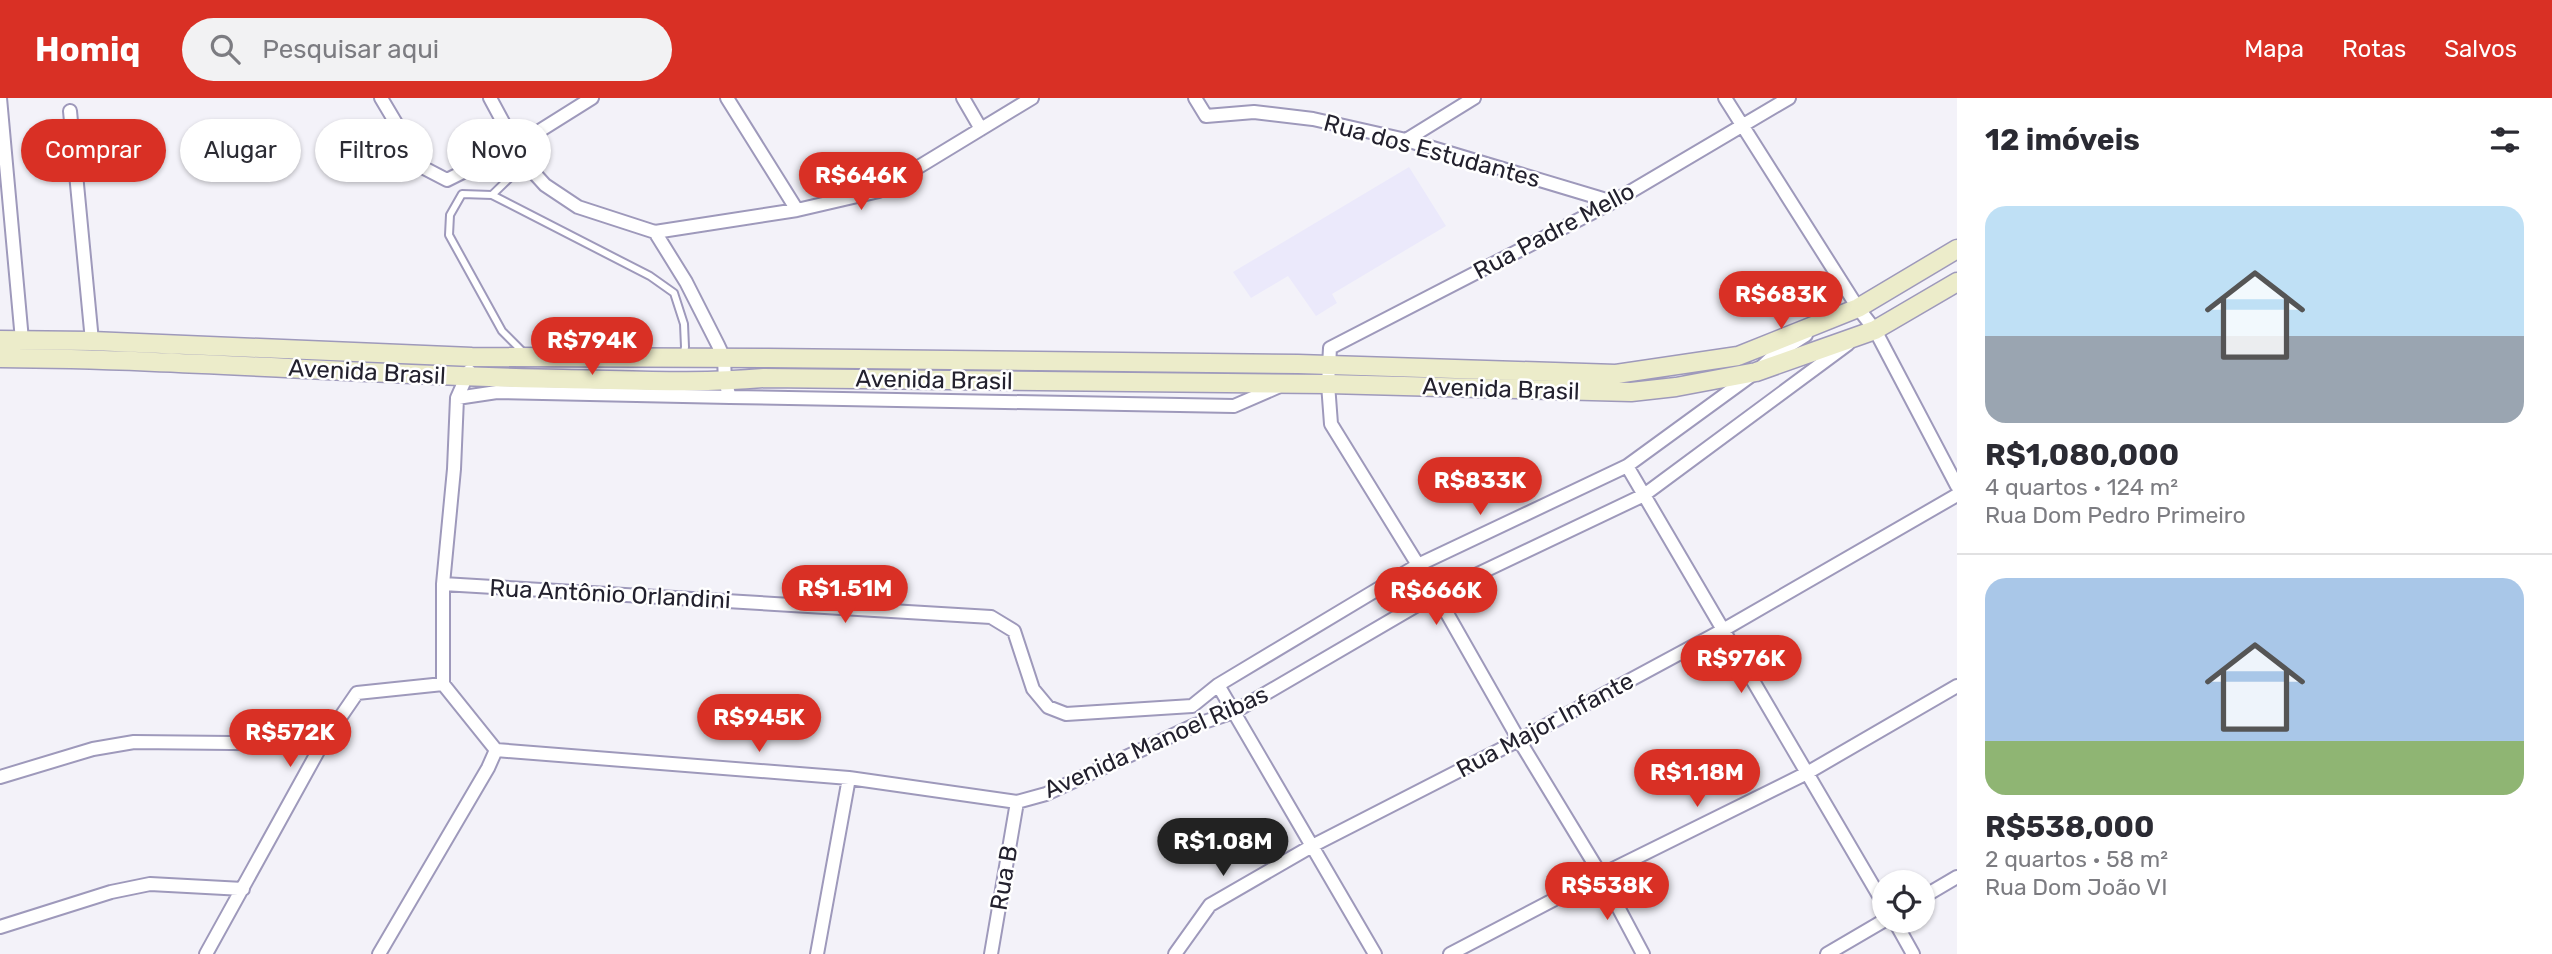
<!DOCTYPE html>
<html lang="pt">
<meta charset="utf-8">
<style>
:root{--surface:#fff;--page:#f2f2f3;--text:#2b2b33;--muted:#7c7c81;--line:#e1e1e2;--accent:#d93025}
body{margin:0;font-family:Rubik,sans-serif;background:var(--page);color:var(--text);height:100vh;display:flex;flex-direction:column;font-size:26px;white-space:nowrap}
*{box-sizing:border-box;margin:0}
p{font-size:23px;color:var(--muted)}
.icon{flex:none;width:38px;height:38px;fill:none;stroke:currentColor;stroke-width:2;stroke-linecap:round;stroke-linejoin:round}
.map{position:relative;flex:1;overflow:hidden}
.details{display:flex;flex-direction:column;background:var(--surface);width:595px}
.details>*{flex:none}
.banner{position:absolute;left:21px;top:21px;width:665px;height:63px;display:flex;gap:14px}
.buttons{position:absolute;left:1872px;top:772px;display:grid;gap:14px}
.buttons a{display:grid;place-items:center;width:63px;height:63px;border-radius:50%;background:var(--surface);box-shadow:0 2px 5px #0004;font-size:35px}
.price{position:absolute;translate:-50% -60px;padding:0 16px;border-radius:24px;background:var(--accent);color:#fff;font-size:23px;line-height:46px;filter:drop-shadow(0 2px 4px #0008)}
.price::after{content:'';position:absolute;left:50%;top:42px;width:21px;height:16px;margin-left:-10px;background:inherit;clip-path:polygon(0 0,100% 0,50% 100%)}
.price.current{background:#222;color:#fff}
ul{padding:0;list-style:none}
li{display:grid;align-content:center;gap:14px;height:371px;padding:0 28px}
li+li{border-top:2px solid var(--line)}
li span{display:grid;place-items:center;height:217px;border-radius:21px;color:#555}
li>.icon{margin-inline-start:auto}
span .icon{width:126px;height:126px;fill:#fffc;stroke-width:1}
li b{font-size:30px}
h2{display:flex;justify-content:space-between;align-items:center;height:84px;padding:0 28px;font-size:30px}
.chip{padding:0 24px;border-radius:32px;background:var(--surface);box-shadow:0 2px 5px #0004;font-size:24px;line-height:63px}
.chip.current{background:var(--accent);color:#fff}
header{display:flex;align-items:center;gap:42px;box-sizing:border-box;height:98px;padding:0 35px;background:var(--accent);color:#fff}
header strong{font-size:33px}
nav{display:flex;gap:38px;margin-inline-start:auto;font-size:24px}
.search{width:490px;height:63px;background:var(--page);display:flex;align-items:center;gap:18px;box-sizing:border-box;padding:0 24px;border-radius:38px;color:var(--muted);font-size:26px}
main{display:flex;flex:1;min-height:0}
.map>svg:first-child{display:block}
.built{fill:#ebe9fb}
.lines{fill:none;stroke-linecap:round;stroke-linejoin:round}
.lane-casing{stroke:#9e99bb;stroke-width:10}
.street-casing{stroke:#9e99bb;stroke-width:16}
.secondary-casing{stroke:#9e99bb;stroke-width:21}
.lane{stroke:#fff;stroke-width:6}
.street{stroke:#fff;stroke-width:12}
.secondary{stroke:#ececca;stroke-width:18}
.labels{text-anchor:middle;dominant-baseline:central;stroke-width:5;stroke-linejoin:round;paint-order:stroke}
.street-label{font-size:24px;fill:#23212e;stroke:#fff}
</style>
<header>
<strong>Homiq</strong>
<div class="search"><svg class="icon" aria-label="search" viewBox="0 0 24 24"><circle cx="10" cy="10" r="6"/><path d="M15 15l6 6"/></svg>Pesquisar aqui</div>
<nav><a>Mapa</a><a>Rotas</a><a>Salvos</a></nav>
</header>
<main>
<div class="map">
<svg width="1957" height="856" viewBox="0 0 1957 856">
<rect width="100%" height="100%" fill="#f3f2f9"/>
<path class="built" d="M 1409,69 L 1446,128 L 1332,196 L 1337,205 L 1316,218 L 1288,178 L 1251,200 L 1233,174 Z"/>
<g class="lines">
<defs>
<path id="lane" d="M 492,97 L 525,65
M 523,254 L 502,233 L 449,137 L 450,117 L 462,96 L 492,97 L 650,178 L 674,195 L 684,226 L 685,249 L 683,258"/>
<path id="street" d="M 0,0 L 22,242
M 381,0 L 422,69 L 447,82 L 517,47 L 592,0
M 490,0 L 525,65 L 545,87 L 578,109 L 655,134 L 686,184 L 718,247 L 724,260 L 725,284 L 730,299 L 1234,308 L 1280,288
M 727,0 L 797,112
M 963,0 L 981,31
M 1195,0 L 1206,18 L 1254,14 L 1313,21 L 1406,42 L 1613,104
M 1725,0 L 1858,210 L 1875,232 L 1957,388
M 70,13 L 92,243
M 1406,42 L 1474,0
M 655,134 L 797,112 L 879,93 L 1032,0
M 469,273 L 457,300 L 454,371 L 443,486 L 443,586 L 496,652
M 457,300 L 497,294 L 730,299
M 1627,368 L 1885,808
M 443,486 L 991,519 L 1014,533 L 1033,591 L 1048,609 L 1066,616 L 1192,608 L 1218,587 L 1418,467 L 1627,368 L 1756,274 L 1773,258 L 1806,237
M 1218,587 L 1375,856
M 496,652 L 849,680 L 1017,704 L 1046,696 L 1195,627 L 1234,614 L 1436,496 L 1644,397 L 1848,246
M 0,679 L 93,651 L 134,644 L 322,646
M 1923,799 L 1957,779
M 1894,822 L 1913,856
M 0,829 L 111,794 L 150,786 L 243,791
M 206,856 L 322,646 L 357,595 L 443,586
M 379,856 L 488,670 L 496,652
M 817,856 L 849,680
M 991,856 L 1017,704
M 1175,856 L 1210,807 L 1312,748 L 1519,642 L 1723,532 L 1957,397
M 1450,856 L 1601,777 L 1807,675 L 1957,588
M 1643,856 L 1601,777 L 1519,642 L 1436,496 L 1331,326 L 1328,286 L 1330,250 L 1613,104 L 1789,0
M 1827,856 L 1885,822"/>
<path id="secondary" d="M 0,242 L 92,243 L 472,259 L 768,260 L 1298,266 L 1616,276 L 1738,258 L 1858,210 L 1957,151
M 0,260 C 188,261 375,278 563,281 C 630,282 697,286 764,280 L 1328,286 L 1631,294 L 1676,289 L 1756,274 L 1875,232 L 1957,184"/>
</defs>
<use href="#lane" class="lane-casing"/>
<use href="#street" class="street-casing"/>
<use href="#secondary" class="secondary-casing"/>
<use href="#lane" class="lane"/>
<use href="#street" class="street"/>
<use href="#secondary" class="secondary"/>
</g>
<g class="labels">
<g class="street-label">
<text transform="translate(1432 53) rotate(15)">Rua dos Estudantes</text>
<text transform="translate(1554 133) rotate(-28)">Rua Padre Mello</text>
<text transform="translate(367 274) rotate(3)">Avenida Brasil</text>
<text transform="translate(934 282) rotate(1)">Avenida Brasil</text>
<text transform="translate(1501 291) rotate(2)">Avenida Brasil</text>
<text transform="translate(610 496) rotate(3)">Rua Antônio Orlandini</text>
<text transform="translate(1545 627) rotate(-28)">Rua Major Infante</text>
<text transform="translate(1156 644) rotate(-24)">Avenida Manoel Ribas</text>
<text transform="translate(1004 780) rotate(-80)">Rua B</text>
</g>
</g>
</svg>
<div class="buttons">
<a><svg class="icon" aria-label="locate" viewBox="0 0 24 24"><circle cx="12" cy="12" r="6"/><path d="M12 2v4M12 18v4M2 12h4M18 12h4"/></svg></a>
</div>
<b class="price" style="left:861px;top:114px">R$646K</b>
<b class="price" style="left:1781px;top:233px">R$683K</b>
<b class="price" style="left:592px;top:279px">R$794K</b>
<b class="price" style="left:1480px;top:419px">R$833K</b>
<b class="price" style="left:845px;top:527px">R$1.51M</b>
<b class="price" style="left:1436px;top:529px">R$666K</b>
<b class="price" style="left:1741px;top:597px">R$976K</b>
<b class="price" style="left:759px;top:656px">R$945K</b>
<b class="price" style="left:290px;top:671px">R$572K</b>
<b class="price" style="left:1697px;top:711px">R$1.18M</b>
<b class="price current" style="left:1223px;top:780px">R$1.08M</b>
<b class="price" style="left:1607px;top:824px">R$538K</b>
<div class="banner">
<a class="chip current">Comprar</a>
<a class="chip">Alugar</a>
<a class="chip">Filtros</a>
<a class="chip">Novo</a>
</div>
</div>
<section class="details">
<h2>12 imóveis<svg class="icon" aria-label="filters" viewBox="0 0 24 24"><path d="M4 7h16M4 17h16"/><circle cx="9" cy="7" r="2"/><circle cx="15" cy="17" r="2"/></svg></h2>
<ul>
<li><span style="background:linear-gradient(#bfe0f5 60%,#9aa5b1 0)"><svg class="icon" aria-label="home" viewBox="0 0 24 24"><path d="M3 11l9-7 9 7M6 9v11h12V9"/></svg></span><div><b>R$1,080,000</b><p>4 quartos · 124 m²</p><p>Rua Dom Pedro Primeiro</p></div></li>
<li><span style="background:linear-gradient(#a9c7e8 75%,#8fb573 0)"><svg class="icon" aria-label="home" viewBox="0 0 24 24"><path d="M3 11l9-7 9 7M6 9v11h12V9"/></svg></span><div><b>R$538,000</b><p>2 quartos · 58 m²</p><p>Rua Dom João VI</p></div></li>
</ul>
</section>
</main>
